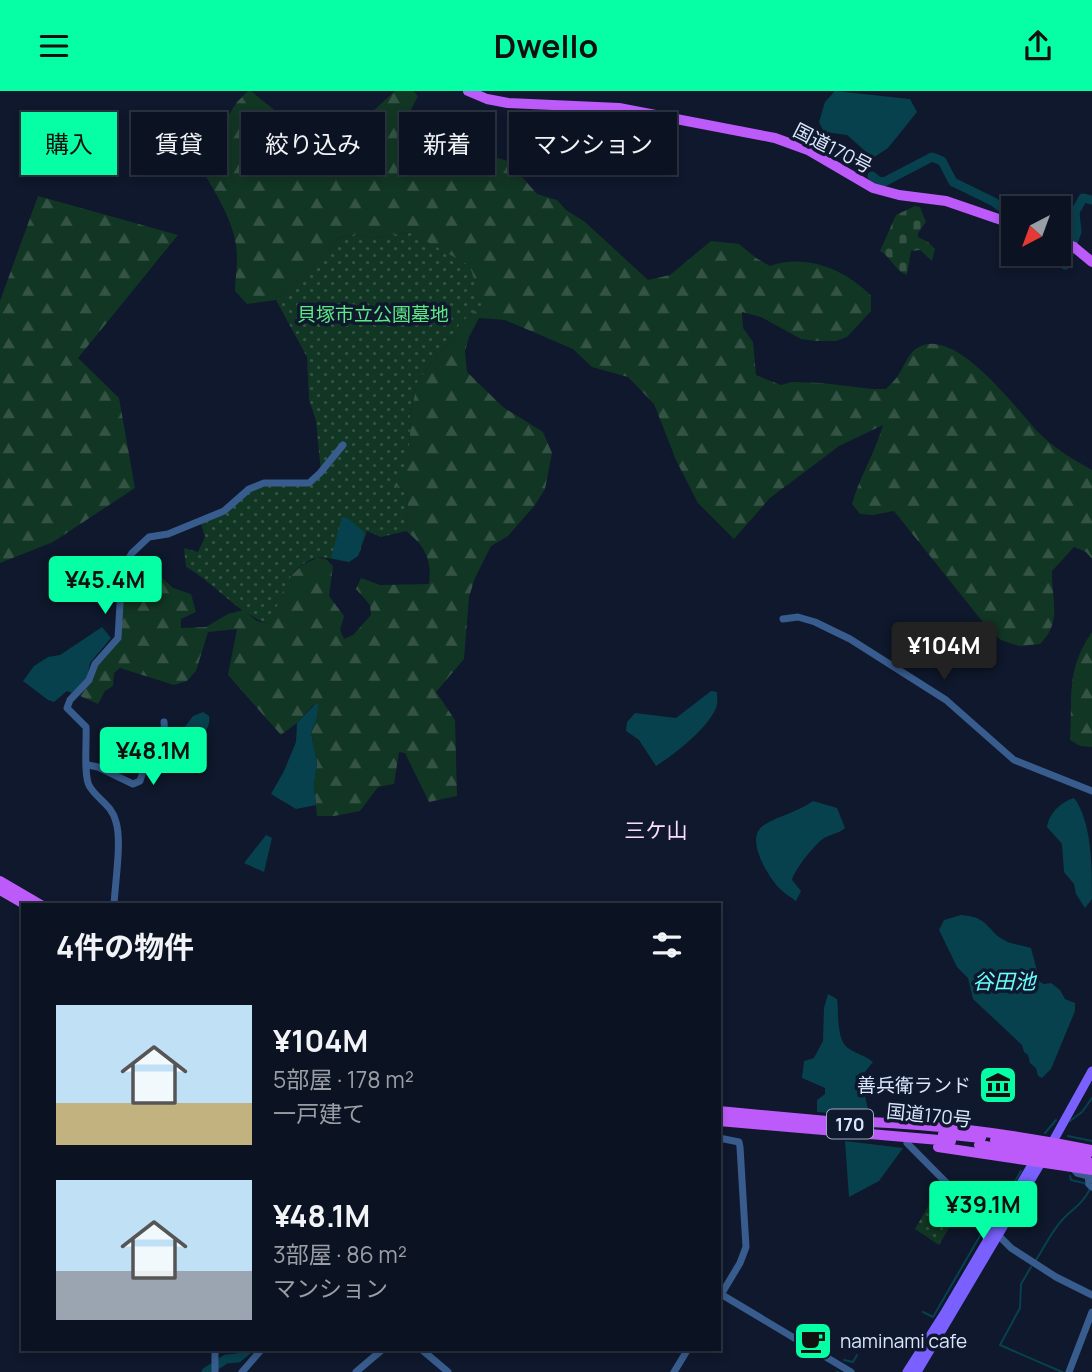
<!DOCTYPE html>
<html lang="ja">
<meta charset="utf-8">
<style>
:root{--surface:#0b1221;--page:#19202e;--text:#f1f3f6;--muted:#9a9ea5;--line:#2b323f;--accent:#06ffa4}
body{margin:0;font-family:Manrope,"Noto Sans JP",sans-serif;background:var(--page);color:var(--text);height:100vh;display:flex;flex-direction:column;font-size:26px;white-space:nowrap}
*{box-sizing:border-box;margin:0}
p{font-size:23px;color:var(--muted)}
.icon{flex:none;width:38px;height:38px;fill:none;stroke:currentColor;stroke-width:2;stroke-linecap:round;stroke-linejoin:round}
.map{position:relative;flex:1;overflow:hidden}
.details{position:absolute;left:21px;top:812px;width:700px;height:448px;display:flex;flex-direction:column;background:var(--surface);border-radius:0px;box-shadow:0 4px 10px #0003,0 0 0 2px var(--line)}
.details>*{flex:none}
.top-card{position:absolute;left:21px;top:21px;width:700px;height:63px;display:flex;gap:14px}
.needle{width:46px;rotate:221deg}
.fabs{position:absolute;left:1001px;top:105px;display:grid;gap:14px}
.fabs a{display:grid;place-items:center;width:70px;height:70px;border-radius:0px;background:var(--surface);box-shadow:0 4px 10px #0003,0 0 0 2px var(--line);font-size:35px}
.price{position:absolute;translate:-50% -60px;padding:0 16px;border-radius:7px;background:var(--accent);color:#111;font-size:23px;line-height:46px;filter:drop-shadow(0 2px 4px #0008)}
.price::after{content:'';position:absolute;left:50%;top:42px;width:21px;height:16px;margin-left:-10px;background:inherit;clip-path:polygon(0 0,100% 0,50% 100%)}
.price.active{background:#222;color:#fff}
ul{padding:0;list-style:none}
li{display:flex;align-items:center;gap:21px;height:175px;padding:0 35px}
li span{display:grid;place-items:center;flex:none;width:196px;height:140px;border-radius:0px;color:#555}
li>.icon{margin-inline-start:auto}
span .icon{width:84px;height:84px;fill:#fffc;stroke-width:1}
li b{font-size:30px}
h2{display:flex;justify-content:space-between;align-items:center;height:84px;padding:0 35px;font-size:30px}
.chip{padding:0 24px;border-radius:0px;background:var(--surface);box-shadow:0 4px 10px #0003,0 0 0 2px var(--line);font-size:24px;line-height:63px}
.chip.active{background:var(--accent);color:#111}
header{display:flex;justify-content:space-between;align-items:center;height:91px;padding:0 35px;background:var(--accent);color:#111;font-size:32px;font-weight:700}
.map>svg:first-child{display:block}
.forest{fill:url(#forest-firs)}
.cemetery{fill:url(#cemetery-stones)}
.park{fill:url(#park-dots)}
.water{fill:#07414d}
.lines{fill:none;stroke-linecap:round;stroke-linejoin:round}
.stream{stroke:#07414d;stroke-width:2}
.river{stroke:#07414d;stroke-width:9}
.tertiary{stroke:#385c8d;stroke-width:7}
.primary{stroke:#7a61ff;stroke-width:9}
.trunk{stroke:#bc5bfa;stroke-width:10}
.trunk-bridge{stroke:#bc5bfa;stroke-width:10}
.labels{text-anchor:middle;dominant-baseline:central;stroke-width:7;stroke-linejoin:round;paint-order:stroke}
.shield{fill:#0f182c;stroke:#9da9c0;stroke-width:2}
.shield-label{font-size:18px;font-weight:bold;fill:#dae7ff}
.street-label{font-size:19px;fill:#dae7ff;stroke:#0f182c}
.park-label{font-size:19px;fill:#5de885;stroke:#0f182c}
.poi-label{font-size:19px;fill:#dae7ff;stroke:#0f182c;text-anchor:end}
.neighbourhood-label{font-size:21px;fill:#fbdcff;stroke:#0f182c}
.water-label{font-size:21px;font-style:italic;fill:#68fffe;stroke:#0f182c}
</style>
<header><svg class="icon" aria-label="menu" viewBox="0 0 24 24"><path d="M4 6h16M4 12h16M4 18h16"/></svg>Dwello<svg class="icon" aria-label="share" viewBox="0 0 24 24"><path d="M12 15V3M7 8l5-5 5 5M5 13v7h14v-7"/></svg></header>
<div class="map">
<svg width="1092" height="1281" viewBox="0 0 1092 1281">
<defs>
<pattern id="forest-firs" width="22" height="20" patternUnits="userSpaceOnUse" patternTransform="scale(1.75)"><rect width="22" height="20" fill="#123624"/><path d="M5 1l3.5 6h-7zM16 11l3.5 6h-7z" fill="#345345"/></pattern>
<pattern id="cemetery-stones" width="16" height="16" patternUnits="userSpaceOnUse" patternTransform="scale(1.75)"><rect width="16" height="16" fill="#123624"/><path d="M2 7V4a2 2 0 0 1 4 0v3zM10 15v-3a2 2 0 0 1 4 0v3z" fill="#345345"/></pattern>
<pattern id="park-dots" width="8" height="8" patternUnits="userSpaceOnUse" patternTransform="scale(1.75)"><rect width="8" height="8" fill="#123624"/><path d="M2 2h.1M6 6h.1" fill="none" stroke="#345345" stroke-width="1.8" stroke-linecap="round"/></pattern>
</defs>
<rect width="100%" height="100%" fill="#0f182c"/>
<path class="forest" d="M 248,0 L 251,0 C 282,26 313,50 352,63 L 361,31 L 395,0 L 413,0 L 418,5 L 401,38 C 409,58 425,68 444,77 L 454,37 L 472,60 L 508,70 L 537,103 L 557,109 L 566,119 L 585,131 L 648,189 L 670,184 L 711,150 L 739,153 L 756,167 L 770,175 C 805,162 847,179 871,205 L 871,220 L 847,246 L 836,250 L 816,250 L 801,248 L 761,226 L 742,221 L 743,237 L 753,251 L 756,284 L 781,294 L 792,291 L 822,292 L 872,298 L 886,298 C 890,294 894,290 897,286 C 904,277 908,261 919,256 C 956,235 1017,319 1039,342 C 1055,358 1073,368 1092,379 L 1092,468 L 1086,461 L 1074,456 L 1052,480 C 1051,508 1063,530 1040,553 L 1019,555 L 1001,549 L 990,540 L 894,420 L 873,424 L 860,423 L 852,413 C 859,387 875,362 883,334 L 839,355 L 770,407 L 734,448 L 698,412 L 676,369 L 654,313 L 628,286 L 592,276 L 573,258 L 505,229 L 479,227 L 469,246 L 465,260 L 467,281 L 503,316 L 543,341 L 552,362 L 545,398 L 535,414 L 508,445 L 491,455 L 475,487 L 469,506 L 464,568 L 436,601 L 455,629 L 457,705 L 429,711 L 405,662 L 399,661 L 394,693 L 378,696 L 360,720 L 334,725 L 317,725 L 314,695 L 317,671 L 311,642 L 317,627 L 315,612 L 297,632 L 281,644 L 228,584 L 237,538 L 208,541 L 196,580 L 187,590 L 174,594 L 120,577 L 114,582 L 113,595 L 105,600 L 98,613 L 80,605 L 94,587 L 95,573 L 118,547 L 118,510 L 134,506 L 138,488 L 149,475 L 173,497 L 191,503 L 196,521 L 181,528 L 181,537 L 206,536 L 228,523 L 243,519 L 257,530 L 270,533 L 286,490 L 302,474 L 317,467 L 326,468 L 333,475 L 329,505 L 344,525 L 340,539 L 344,548 L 353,544 L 371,524 L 370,514 L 356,498 L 361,487 L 380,494 L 429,493 C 432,468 425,455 406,440 L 408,404 L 394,394 L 410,347 L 409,329 L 418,289 L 456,243 L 459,233 L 482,214 L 410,141 L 373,147 L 355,143 L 338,147 L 317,172 L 276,209 L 247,213 L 235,200 C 235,190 237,178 237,168 C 238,134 214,100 198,72 L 237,11 Z
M 38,105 L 178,144 L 78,267 L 119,307 L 135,397 L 53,451 L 0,472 L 0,210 Z
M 1092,541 L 1092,656 L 1080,655 L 1070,649 C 1073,606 1065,580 1092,541 Z"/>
<path class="cemetery" d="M 915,115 L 920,116 L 926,131 L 918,142 L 918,146 L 928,151 L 935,158 L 932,170 L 920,159 L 911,160 L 907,184 C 895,180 891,166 880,160 L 896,124 Z"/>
<path class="park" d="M 410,141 L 470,175 L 482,214 L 459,233 L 456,243 L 418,289 L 409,329 L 410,347 L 406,373 L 400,389 L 394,394 L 408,404 L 406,440 L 381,446 L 367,440 L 359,463 L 349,471 C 340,470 325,465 316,467 C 286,475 281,509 270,533 C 238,524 215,492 186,476 L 184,457 L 198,461 L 205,446 L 201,433 L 264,392 L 303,394 L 321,381 L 316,330 L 309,308 L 307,266 L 276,209 L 317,172 L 338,147 L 356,143 L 373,147 Z
M 935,1103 L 952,1114 L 949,1119 L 954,1128 L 939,1154 L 915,1138 Z"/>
<path class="water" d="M 835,0 L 910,8 L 917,21 L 888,57 L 873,67 L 847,44 L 824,41 L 819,31 L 825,11 Z
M 342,426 L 349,428 L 365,442 L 358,465 L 349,471 L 331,467 Z
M 102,536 L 111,547 L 90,572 L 87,587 L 72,602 L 67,600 L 54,611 L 48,609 L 23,590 L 34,575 L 48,566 L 60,564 Z
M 711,600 L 717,601 C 717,607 718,612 716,617 C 708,637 674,664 656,675 L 639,649 L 626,640 L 627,631 L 635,622 L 676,627 Z
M 316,612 L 318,614 L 317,627 L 311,642 L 317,671 L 314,695 L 316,714 L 296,718 L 271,703 L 284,680 L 296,651 L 297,632 Z
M 203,621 L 209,625 C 211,637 202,646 194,655 L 175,649 L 193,625 Z
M 1074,707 C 1092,730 1092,777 1092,808 L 1085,817 L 1076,803 L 1074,793 L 1064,781 L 1062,753 L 1047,736 C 1049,722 1061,711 1074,707 Z
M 813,710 L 837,717 L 845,737 C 838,743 831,743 824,747 C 814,754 795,778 792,789 L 801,800 L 796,810 C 790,806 783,801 778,796 C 767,783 744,747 764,734 C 780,724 798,721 813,710 Z
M 266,744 L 272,747 L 264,781 L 244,772 Z
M 961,824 C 985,826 984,833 999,846 C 1008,853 1021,854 1031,857 L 1040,891 L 1044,893 L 1051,892 L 1060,899 L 1065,908 L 1075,912 L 1075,920 L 1051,978 L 1042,987 L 1038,985 L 1036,977 L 1030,972 L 1028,964 L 1024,961 L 1022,954 L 973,908 L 968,887 L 957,876 L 939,839 L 944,829 Z
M 828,903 L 837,908 C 839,921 836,949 848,957 C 856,963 865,964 873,971 L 861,986 L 868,1019 L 860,1024 L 817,1021 L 817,1009 L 825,1003 L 825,997 L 802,987 L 804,970 L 814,967 L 823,950 L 824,917 Z
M 845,1050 L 903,1057 L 879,1090 L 849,1106 Z"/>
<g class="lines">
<path class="stream" d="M 1070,1030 L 1082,1021 L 1092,1007
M 1045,1042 L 1056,1029
M 1068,1045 L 1092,1050
M 993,1127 L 1021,1080
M 1036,1169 C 1045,1155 1052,1139 1064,1127 C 1074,1117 1083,1112 1090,1098 L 1084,1092 L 1071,1089 L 1070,1085
M 1031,1176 L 1021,1193 L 1020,1217 L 1000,1254 L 1062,1281
M 923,1221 L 933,1226 L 984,1138
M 861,1258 L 869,1245
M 844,1269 L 853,1271 L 857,1264
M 837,1281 L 838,1281"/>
<path class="river" d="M 872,85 L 878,90 L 884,91 L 932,66 L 942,70 L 953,91 L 994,111 L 1013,126
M 1057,163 L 1065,174 L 1077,141 L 1075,121 L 1083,107 L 1092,109
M 206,1281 L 226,1268 L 238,1267 L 249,1258"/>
<path class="tertiary" d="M 783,528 L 798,526 L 815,531 L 850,548 L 946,609 L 1014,669 L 1092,700
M 88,674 L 98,676 L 133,693 L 140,690 L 148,664 L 157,656 L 165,646 L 164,631
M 114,814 C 115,792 122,750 116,731 C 112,714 98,709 90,696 C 83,687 87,649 86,636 L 67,617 L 70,609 L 89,589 L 95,573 L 118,547 L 122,479 L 132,462 L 149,446 L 168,443 L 224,420 L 249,398 L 264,392 L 309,392 L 320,382 L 343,354
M 719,1047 L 739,1051 L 740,1056 L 746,1156 L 740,1172 L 719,1207
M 907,1052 L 1011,1157 L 1056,1186 L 1092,1204
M 1071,1075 L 1077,1082 L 1092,1086
M 1088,1085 L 1089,1093 L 1092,1096
M 719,1202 L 851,1281
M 421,1258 L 448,1281
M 215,1281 L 215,1258
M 242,1281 L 262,1258
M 356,1281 L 383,1258
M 674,1281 L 688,1258
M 1069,1281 L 1092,1221"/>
<path class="primary" d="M 907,1281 L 944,1223 L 1036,1067
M 917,1281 L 1042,1070 L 1092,980"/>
<path class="trunk" d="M 468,0 L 487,8 L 508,12 L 619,17 L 775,47 L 808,59 L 873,97 L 899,104 L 946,110 L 1013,133
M 1059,150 L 1074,156 L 1092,171
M 0,790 L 41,814
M 0,799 L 26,814
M 719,1020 L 827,1030
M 719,1030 L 951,1050
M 822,1030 C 913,1030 1003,1041 1092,1059
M 943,1043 L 981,1047
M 938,1056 L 1092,1079"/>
<path class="trunk-bridge" d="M 995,1049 L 1087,1064
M 979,1054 L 1092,1072"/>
</g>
<defs>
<symbol id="museum-square" viewBox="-11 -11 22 22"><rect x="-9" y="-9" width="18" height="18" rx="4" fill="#06ffa4" stroke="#0f182c"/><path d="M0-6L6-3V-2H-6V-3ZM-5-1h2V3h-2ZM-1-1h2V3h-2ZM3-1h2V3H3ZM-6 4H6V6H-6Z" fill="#111"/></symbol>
<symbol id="cafe-square" viewBox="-11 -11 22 22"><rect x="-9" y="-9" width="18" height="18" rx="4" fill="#06ffa4" stroke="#0f182c"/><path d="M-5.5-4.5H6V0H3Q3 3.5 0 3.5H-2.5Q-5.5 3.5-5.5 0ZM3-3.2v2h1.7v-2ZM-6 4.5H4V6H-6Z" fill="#111"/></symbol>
</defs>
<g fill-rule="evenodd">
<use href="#museum-square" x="976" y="972" width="44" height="44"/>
<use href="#cafe-square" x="791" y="1228" width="44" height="44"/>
</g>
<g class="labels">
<rect class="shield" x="827" y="1018.5" width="46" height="29" rx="5"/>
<g class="shield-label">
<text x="850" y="1033">170</text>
</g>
<g class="street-label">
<text transform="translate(833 57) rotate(27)">国道170号</text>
<text transform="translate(929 1024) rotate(6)">国道170号</text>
</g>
<g class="park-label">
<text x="373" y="223">貝塚市立公園墓地</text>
</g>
<g class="poi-label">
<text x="971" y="994">善兵衛ランド</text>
<text x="840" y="1250" text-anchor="start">naminami cafe</text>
</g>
<g class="neighbourhood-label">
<text x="656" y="739">三ケ山</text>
</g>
<g class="water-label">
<text x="1004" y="890">谷田池</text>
</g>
</g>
</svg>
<div class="fabs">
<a><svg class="needle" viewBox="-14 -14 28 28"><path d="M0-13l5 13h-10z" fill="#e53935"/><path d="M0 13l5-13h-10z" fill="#9a9ea5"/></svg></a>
</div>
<b class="price" style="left:105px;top:525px">¥45.4M</b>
<b class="price active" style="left:944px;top:591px">¥104M</b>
<b class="price" style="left:153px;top:696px">¥48.1M</b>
<b class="price" style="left:983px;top:1150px">¥39.1M</b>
<div class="top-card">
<a class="chip active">購入</a>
<a class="chip">賃貸</a>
<a class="chip">絞り込み</a>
<a class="chip">新着</a>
<a class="chip">マンション</a>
</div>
<section class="details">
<h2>4件の物件<svg class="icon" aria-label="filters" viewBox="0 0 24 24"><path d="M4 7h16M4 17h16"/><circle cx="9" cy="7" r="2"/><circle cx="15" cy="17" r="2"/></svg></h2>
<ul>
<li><span style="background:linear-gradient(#bfe0f5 70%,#c2b280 0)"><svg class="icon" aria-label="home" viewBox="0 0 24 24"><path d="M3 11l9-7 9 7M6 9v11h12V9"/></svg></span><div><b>¥104M</b><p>5部屋 · 178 m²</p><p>一戸建て</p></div></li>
<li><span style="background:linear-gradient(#bfe0f5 65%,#9aa5b1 0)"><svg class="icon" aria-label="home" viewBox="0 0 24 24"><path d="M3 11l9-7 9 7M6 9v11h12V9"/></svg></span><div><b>¥48.1M</b><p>3部屋 · 86 m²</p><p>マンション</p></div></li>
</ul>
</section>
</div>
